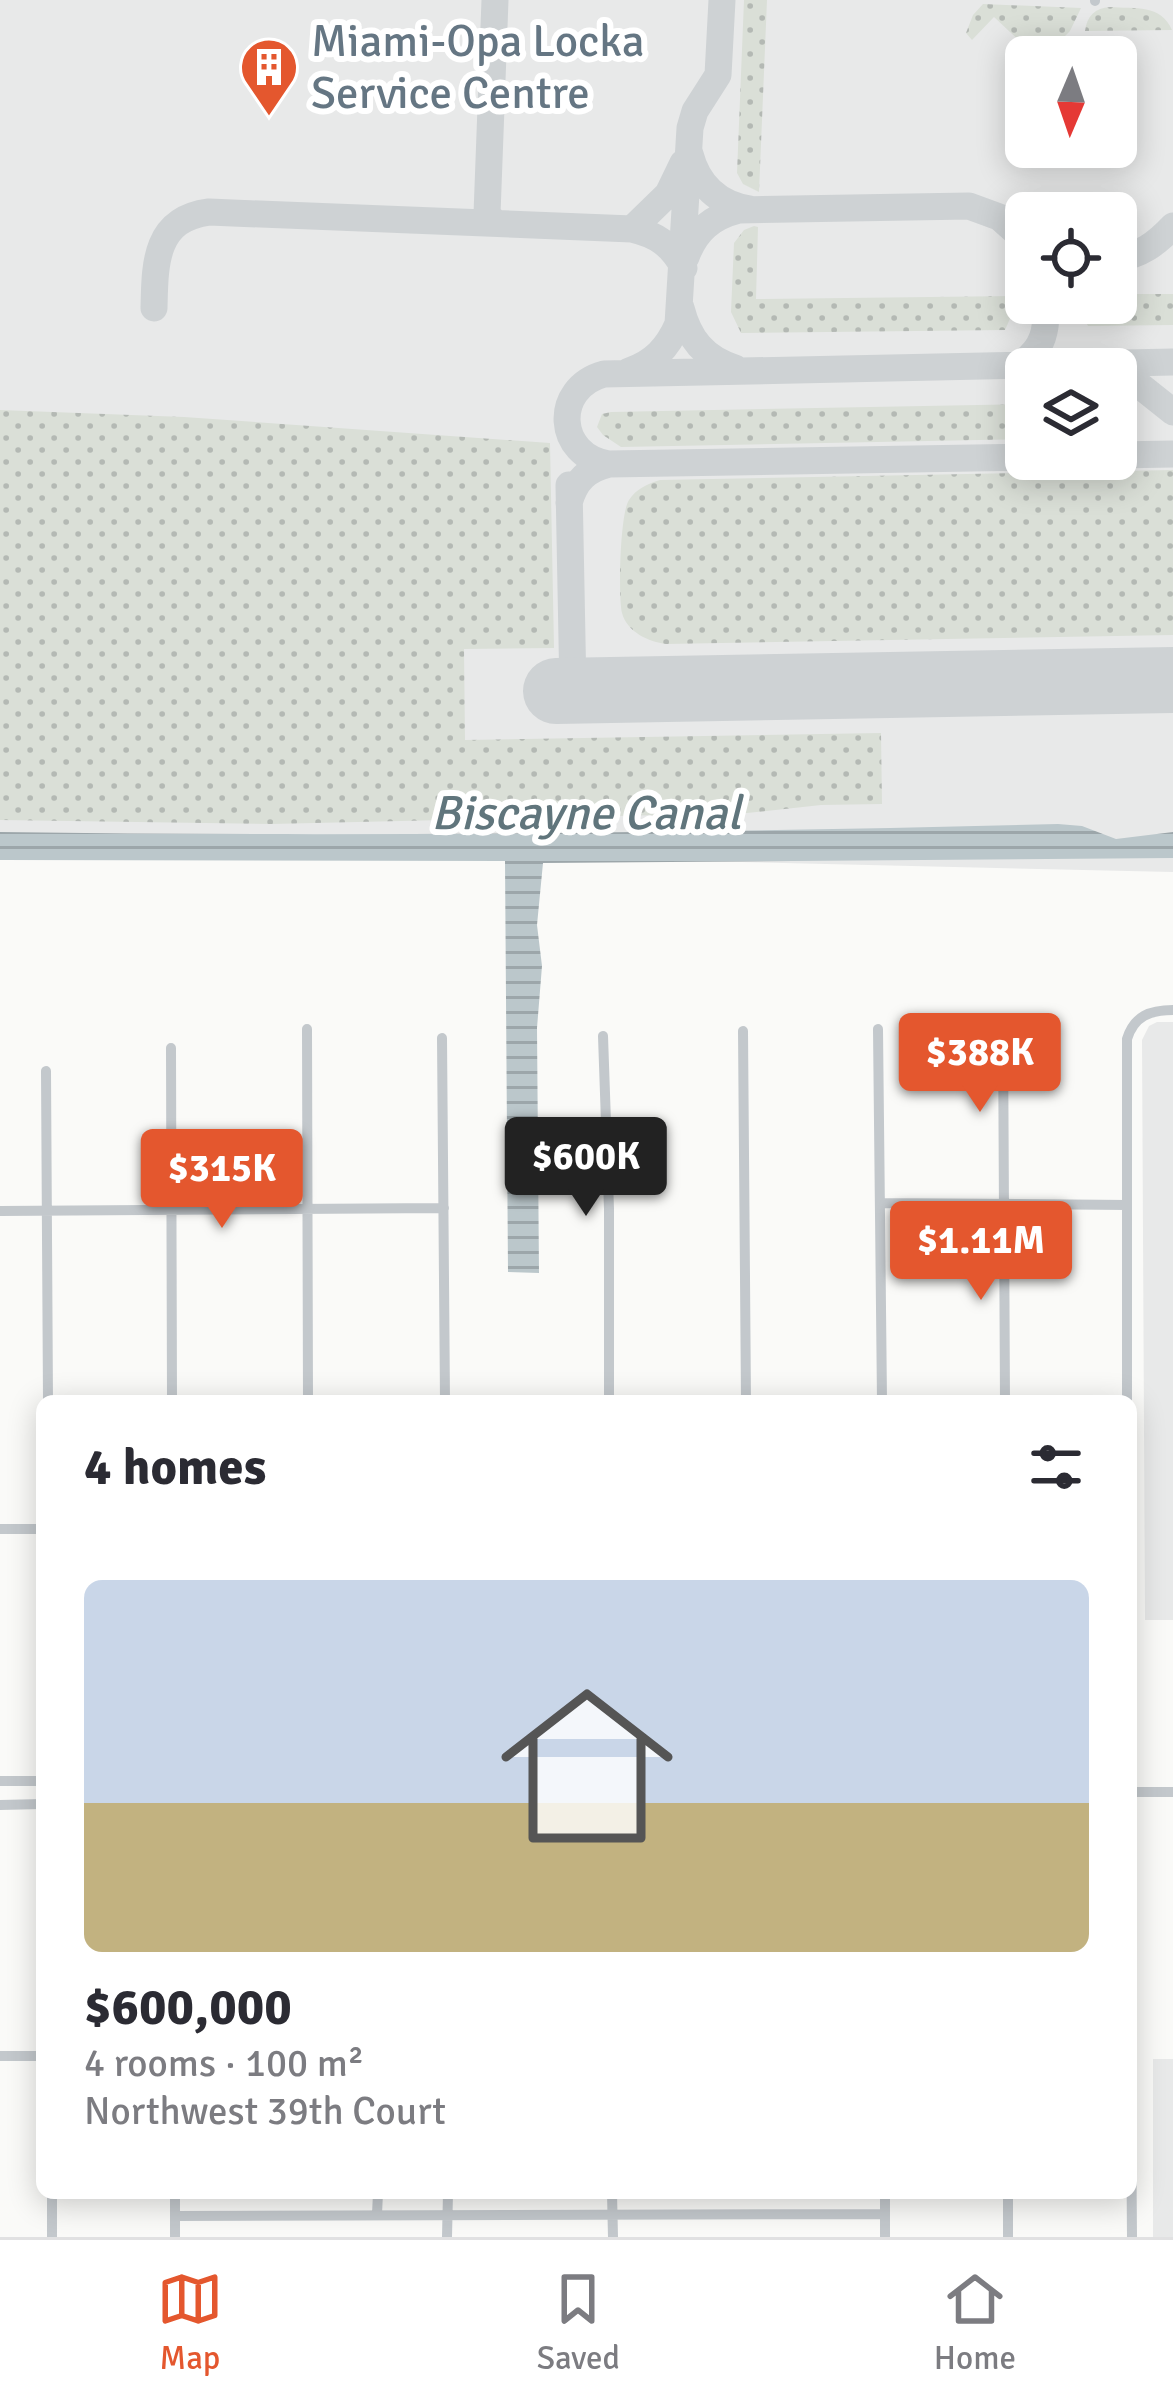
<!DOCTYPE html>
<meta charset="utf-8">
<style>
:root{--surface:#fff;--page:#f7f7f7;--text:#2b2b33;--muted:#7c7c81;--line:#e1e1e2;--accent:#e4572e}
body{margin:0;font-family:Signika,sans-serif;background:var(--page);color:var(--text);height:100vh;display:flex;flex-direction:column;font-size:45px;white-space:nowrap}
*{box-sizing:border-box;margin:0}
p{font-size:39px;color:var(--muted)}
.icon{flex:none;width:66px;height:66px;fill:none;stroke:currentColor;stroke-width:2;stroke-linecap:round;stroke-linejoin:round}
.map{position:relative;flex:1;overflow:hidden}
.panel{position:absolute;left:36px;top:1395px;width:1101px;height:804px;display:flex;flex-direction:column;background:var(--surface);border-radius:18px;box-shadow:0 6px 30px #0003}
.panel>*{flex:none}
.needle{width:78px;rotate:182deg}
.tools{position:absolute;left:1005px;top:36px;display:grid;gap:24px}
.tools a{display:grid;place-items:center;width:132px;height:132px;border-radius:18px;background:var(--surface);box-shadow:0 6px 30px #0003;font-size:60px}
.price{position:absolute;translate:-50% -102px;padding:0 27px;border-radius:12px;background:var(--accent);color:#fff;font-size:39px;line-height:78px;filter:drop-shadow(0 3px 6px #0008)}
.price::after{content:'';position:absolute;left:50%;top:72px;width:36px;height:27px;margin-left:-18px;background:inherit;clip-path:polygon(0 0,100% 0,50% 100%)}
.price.active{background:#222;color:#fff}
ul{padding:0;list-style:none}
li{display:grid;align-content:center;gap:24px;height:636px;padding:0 48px}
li+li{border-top:3px solid var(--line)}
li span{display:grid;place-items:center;height:372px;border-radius:18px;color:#555}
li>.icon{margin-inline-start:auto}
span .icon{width:216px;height:216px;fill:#fffc;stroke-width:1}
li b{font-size:51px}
h2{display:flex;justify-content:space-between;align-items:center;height:144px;padding:0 48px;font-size:51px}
.tabs{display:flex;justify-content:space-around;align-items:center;height:168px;border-top:3px solid var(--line);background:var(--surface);font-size:33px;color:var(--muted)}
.tabs a{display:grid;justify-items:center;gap:6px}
.tabs .active{color:var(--accent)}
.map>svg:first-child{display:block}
.built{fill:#e8e9e9;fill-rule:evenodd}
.grass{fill:url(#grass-dots)}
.water{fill:url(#water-rules)}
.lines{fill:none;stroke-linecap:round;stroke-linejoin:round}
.taxiway{stroke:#ced2d4;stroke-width:27}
.runway{stroke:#ced2d4;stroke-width:66}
.minor{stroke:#c3c8cc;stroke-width:10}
.labels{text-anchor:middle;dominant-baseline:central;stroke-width:12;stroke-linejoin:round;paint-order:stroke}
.poi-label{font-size:45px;fill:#657683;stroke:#fff;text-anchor:start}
.water-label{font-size:48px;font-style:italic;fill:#60757c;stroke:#fff}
</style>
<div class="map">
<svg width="1173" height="2237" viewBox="0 0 1173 2237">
<defs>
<pattern id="grass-dots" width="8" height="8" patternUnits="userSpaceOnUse" patternTransform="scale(3)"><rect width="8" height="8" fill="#dadfd7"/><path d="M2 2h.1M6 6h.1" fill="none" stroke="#b4b9b4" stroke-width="1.8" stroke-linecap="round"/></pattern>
<pattern id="water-rules" width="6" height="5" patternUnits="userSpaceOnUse" patternTransform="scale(3)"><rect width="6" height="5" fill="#bbc7cb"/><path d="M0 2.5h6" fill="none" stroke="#9ca6aa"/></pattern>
</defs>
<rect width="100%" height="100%" fill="#fafaf8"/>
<path class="built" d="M 0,0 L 1173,0 L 1173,872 L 0,845 ZM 1026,57 L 1116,57 L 1116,147 L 1026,147 ZM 1026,213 L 1116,213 L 1116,303 L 1026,303 ZM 1026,369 L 1116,369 L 1116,459 L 1026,459 Z
M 1157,1022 L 1173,1022 L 1173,1620 L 1145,1620 L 1142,1040 L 1149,1026 Z
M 1153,2059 L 1173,2059 L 1173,2237 L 1153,2237 Z"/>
<path class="grass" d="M 744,0 L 767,0 L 759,192 L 743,184 L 737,173 Z
M 983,4 L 1081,8 L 1070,31 L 1061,40 L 1036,42 L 1025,46 L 994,17 L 972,40 L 966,33 L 973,15 Z
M 1110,7 C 1135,9 1161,4 1172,30 L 1085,31 C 1087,16 1095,8 1110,7 Z
M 754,226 L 758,227 L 756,299 L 1013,296 L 1012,314 L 1005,330 L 741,333 L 731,312 L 734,243 L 744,230 Z
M 1116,294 L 1173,294 L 1173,325 L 1088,326 L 1083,316 L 1081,303 L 1116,303 Z
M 1026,404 L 1026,439 L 621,447 L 603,435 L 597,427 L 602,414 L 611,412 Z
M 0,410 L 184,417 L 550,443 L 554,648 L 464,649 L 465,740 L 881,733 L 882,804 L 821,805 L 747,813 L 271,824 L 0,820 Z
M 1173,470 L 1173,635 L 666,644 C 649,642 627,632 622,613 C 618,596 620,513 629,500 C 636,489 647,484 660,480 Z"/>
<path class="water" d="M 1058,824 L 1082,826 L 1116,839 L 1173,832 L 1173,858 L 543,863 L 537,925 L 542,966 L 537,1028 L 539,1273 L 508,1272 L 505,861 L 0,860 L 0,832 C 353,837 706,833 1058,824 Z"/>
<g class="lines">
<path class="taxiway" d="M 690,154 C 698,185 718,204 750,209
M 495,223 L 487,214 L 495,0
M 632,229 L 668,194 L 683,163
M 686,257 C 696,230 712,217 739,210 L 969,206 L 999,217 L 1026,241
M 1116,259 C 1141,255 1156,244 1173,226
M 154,308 C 155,265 154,219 209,212 L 632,229 C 658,235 671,245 684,268
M 681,308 C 689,339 704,358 735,368
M 1105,363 L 1119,369 L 1173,412
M 1020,364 C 1044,349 1047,329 1046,303
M 629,371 C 654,363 668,347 678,324 L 690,128 L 695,111 L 718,75 L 722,0
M 1116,455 L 1173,454
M 609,464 C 556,456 552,388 604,374 L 1173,362
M 569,485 L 573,691
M 569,503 C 575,481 587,469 609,464 L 1026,457"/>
<path class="runway" d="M 556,691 L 1173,680"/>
<path class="minor" d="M 1095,1 L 1095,0
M 1003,1026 L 1005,1401
M 307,1029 L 308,1401
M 878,1029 L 882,1401
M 743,1031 L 746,1401
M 603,1036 L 609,1209 L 609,1401
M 442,1038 L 445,1401
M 171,1048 L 172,1401
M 46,1071 L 48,1401
M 880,1203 L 1127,1205
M 0,1211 L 444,1208
M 1127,1401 L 1127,1039 C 1134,1016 1150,1010 1173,1010
M 0,1529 L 42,1529
M 0,1781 L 42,1781
M 1131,1792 L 1173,1792
M 0,1805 L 42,1804
M 0,2056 L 42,2056
M 1131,2106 L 1132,2237
M 52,2193 L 52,2237
M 175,2193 L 175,2237
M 612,2193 L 613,2237
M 885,2193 L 885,2237
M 1008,2193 L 1008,2237
M 377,2214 L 378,2193
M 175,2216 L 885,2214
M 447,2237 L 448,2193"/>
</g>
<defs>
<symbol id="building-pin" viewBox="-11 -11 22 30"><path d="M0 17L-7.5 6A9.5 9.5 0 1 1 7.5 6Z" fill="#e4572e" stroke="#fff"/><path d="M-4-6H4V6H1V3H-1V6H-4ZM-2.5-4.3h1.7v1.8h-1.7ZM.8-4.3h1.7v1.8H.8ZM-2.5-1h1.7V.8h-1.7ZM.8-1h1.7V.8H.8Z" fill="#fff"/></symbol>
</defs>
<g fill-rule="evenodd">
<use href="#building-pin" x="236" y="34" width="66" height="90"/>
</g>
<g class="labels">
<g class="poi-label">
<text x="311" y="41">Miami-Opa Locka<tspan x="311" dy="52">Service Centre</tspan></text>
</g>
<g class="water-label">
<text x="586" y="813">Biscayne Canal</text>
</g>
</g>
</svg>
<div class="tools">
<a><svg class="needle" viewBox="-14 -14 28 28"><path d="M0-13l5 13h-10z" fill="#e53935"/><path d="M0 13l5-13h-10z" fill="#7c7c81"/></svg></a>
<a><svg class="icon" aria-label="locate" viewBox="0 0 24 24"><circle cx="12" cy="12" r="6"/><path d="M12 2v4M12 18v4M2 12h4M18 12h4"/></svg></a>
<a><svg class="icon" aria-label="layers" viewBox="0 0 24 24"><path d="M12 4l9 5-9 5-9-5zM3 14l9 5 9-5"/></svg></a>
</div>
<b class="price" style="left:980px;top:1115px">$388K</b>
<b class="price active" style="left:586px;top:1219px">$600K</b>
<b class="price" style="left:222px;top:1231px">$315K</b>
<b class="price" style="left:981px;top:1303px">$1.11M</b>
<section class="panel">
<h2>4 homes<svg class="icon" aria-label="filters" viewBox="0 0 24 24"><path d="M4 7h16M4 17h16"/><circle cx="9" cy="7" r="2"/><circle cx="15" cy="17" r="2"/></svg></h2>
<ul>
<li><span style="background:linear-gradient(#c9d6e8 60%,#c2b280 0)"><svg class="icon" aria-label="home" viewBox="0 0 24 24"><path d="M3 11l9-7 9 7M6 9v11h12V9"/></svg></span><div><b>$600,000</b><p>4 rooms · 100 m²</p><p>Northwest 39th Court</p></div></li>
</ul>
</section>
</div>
<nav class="tabs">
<a class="active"><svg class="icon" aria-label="map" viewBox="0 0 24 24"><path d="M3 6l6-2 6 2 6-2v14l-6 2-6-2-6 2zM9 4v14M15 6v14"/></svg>Map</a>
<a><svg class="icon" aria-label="saved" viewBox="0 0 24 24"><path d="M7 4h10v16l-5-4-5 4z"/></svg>Saved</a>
<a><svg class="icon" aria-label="home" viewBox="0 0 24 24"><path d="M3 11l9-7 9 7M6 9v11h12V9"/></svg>Home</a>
</nav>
